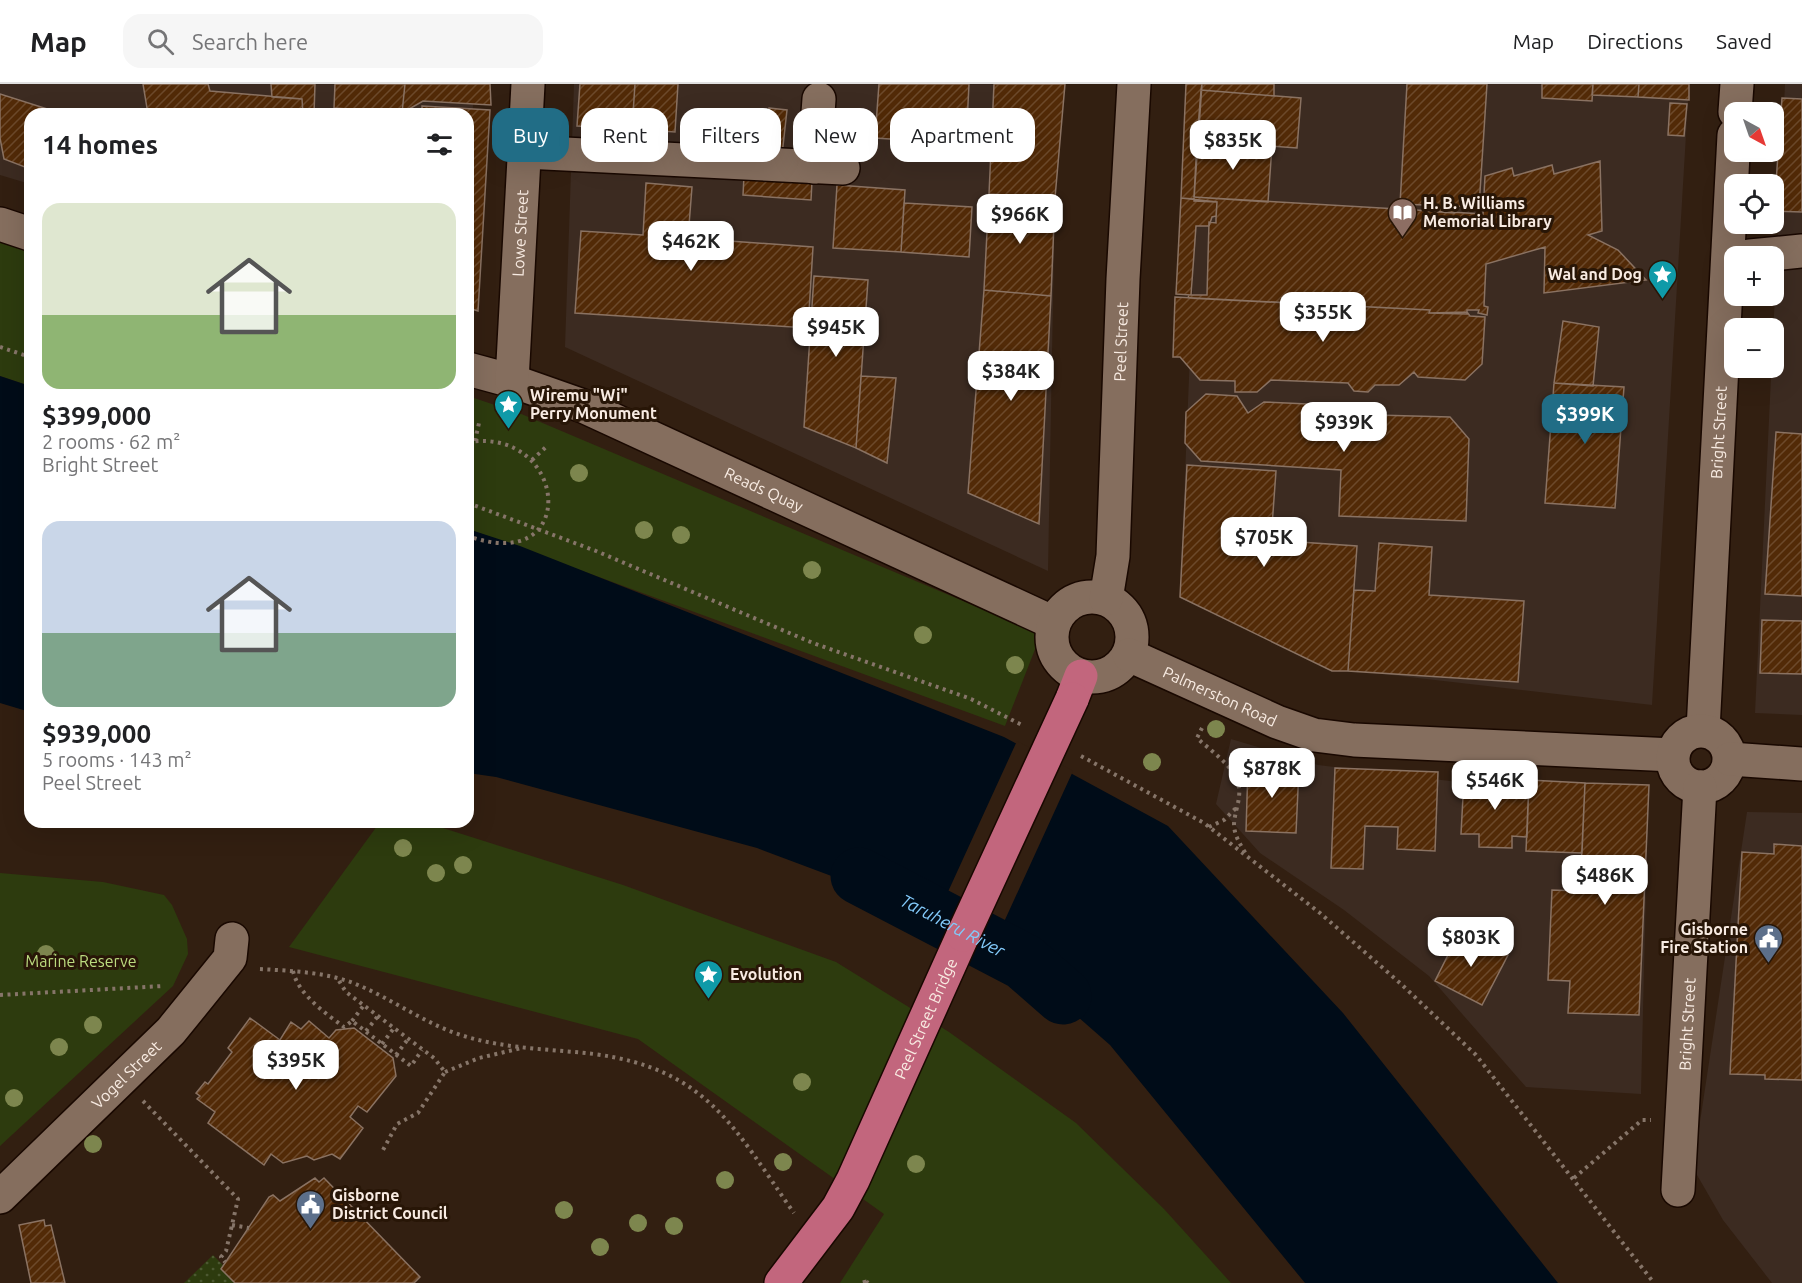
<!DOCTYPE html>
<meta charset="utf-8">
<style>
:root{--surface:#fff;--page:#f6f6f6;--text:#202124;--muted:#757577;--line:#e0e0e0;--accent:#216d86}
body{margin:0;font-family:Ubuntu,sans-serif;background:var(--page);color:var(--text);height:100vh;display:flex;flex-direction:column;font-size:22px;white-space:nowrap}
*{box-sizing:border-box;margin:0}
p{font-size:20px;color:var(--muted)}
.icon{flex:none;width:33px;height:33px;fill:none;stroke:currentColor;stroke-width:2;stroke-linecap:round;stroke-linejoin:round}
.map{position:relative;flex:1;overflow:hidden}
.side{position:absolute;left:24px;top:24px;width:450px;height:720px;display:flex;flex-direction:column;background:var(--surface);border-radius:18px;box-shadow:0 6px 24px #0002}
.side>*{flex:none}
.banner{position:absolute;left:492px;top:24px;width:570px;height:54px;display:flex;gap:12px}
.needle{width:39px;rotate:140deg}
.fabs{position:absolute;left:1724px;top:18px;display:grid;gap:12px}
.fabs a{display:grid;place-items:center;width:60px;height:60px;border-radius:12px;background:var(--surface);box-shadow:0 6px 24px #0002;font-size:30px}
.price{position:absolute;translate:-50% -51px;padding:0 14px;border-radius:12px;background:#fff;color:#222;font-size:20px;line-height:39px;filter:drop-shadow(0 2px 3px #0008)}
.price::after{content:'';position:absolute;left:50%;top:36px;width:18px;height:14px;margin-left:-9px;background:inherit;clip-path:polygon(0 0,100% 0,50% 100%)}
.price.selected{background:var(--accent);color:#fff}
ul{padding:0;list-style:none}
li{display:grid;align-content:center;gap:12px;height:318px;padding:0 18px}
li span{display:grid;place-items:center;height:186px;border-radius:18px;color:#555}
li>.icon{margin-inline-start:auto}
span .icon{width:108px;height:108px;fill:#fffc;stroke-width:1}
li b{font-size:26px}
h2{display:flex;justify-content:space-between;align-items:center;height:72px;padding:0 18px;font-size:26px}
.chip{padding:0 21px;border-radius:18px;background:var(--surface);box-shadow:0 6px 24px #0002;font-size:21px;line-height:54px}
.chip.selected{background:var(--accent);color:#fff}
header{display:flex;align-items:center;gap:36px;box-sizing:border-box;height:84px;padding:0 30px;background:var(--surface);border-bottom:2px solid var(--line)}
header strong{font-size:28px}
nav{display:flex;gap:33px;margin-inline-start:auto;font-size:21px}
.search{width:420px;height:54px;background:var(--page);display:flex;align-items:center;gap:15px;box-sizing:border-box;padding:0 21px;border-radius:18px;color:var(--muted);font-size:22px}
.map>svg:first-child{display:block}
.commercial{fill:#3c2b21}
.grass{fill:url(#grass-dots)}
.park{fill:#2d3b0e}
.water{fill:#000c18}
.pier{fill:#321f11}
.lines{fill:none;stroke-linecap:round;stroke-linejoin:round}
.river{stroke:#000c18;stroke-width:57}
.building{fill:url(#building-hatch);stroke:#8a7262;stroke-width:1.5}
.minor-casing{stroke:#190800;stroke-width:36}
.major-casing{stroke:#190800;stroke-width:36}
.path{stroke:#867569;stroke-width:4;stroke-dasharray:3 4.5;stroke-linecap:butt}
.minor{stroke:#856e5e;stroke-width:33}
.major{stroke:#c2667d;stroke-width:33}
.major-bridge-casing{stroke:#190800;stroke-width:36;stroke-linecap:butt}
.major-bridge{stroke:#c2667d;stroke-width:33}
.tree{fill:#7d864e}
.labels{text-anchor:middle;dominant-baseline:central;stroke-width:6;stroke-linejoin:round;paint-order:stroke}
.poi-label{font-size:16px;font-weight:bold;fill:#f8ebe2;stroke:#281607;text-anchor:start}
.street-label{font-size:16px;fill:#f8ebe2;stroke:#281607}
.park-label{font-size:16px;fill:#bbdb7f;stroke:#281607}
.water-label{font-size:18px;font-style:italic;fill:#82cafa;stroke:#281607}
</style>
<header>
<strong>Map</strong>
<div class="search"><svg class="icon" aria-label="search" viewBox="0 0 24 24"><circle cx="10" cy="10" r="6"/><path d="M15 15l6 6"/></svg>Search here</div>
<nav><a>Map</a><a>Directions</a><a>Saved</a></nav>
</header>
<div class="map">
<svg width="1802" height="1199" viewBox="0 0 1802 1199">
<defs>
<pattern id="grass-dots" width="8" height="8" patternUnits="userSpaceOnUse" patternTransform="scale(1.5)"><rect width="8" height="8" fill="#2d3b0e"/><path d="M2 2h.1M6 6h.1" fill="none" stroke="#4c5831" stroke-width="1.8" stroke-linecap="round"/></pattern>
<pattern id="building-hatch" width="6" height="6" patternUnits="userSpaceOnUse" patternTransform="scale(1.5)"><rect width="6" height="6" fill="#522a07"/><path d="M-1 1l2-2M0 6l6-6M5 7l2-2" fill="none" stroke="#6c492b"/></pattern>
</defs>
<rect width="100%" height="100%" fill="#321f11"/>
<path class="commercial" d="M 0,0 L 474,0 L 468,126 L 468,30 L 30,30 L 30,100 L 0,91 Z
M 574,0 L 1057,0 L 1048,487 L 565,263 Z
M 1201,0 L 1689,0 L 1652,621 L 1331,584 L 1180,514 Z
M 1785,0 L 1802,0 L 1802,631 L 1755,629 Z
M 1231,655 L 1318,681 L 1648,721 L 1641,1010 L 1526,1003 L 1429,892 L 1344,826 L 1260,769 L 1216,720 Z
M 1747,728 L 1802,729 L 1802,1199 L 1772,1199 L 1723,1136 L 1693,1084 Z"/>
<path class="grass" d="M 213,1171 L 223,1181 L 221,1185 L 235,1199 L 184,1199 Z"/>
<path class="park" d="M 0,153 L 30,163 L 30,302 L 0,292 Z
M 468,312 L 519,329 L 1041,550 L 1005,642 L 468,445 Z
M 380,738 L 424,738 L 623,801 L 836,878 L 949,948 L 1076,1039 L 1164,1125 L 1231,1199 L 840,1199 L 884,1130 L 638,955 L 289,863 Z
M 0,789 L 103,798 L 164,811 L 172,821 L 187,855 L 188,870 L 173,902 L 0,1062 Z"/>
<path class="water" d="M 0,292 L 30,302 L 30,628 L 0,619 Z
M 468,445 L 520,462 L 1004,653 L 1168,742 L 1343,929 L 1558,1199 L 1305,1199 L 1110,961 L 981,848 L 757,764 L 496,693 L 468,689 Z"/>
<path class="pier" d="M 1017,657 L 1073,687 L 993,862 L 980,851 L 936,834 Z"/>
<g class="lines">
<path class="river" id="s1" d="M 859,792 L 1024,878 L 1063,912"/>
</g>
<path class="building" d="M 143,0 L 208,0 L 210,7 L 302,15 L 303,30 L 148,30 Z
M 271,0 L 315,0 L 314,30 L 303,30 L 302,15 L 272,13 Z
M 335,0 L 405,0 L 402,29 L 334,24 Z
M 405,0 L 490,0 L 491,21 L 423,17 L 402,29 Z
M 580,0 L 635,0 L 632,45 L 577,42 Z
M 635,0 L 678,0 L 675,48 L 632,45 Z
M 879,0 L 969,0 L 966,60 L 875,54 Z
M 994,0 L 1065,0 L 1055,114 L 989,110 Z
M 1186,0 L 1202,0 L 1194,115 L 1181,114 Z
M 1202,0 L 1274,0 L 1274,12 L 1201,6 Z
M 1407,0 L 1487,0 L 1479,123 L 1454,122 L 1454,129 L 1425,127 L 1425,121 L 1400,120 Z
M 1542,0 L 1593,0 L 1592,17 L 1542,14 Z
M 1593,0 L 1639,0 L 1638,13 L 1592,11 Z
M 1639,0 L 1689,0 L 1689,16 L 1638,13 Z
M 1201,6 L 1301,14 L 1297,64 L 1197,57 Z
M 0,10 L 63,30 L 30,30 L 30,85 L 4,75 L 0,54 Z
M 1782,14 L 1802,15 L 1802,128 L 1774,127 Z
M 1670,19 L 1687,20 L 1684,52 L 1668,51 Z
M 422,22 L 490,26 L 478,227 L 468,224 L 468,30 L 422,30 Z
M 769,24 L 787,26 L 782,71 L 764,70 Z
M 1197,57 L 1272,62 L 1268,118 L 1194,113 Z
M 1600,77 L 1602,147 L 1588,151 L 1618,166 L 1646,196 L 1544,209 L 1545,163 L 1486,180 L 1484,222 L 1488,223 L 1487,231 L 1478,229 L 1479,226 L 1467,226 L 1467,230 L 1429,229 L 1430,226 L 1188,214 L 1189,211 L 1207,211 L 1209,138 L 1216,139 L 1216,135 L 1217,118 L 1194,117 L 1194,113 L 1483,130 L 1485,92 L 1512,84 L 1514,92 L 1552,81 L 1554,90 Z
M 744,92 L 812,97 L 811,116 L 743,111 Z
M 646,99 L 692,103 L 688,154 L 813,163 L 808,244 L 575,229 L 581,147 L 643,151 Z
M 837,101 L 905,106 L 901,168 L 833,164 Z
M 989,110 L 1055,114 L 1051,212 L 984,206 Z
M 1181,114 L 1217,118 L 1216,132 L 1212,133 L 1209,142 L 1196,142 L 1191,211 L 1176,210 Z
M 904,119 L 972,123 L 969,173 L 901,168 Z
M 814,192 L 868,196 L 856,364 L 804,343 Z
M 984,206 L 1051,212 L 1039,440 L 968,409 Z
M 1175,213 L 1430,226 L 1429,229 L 1467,228 L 1470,232 L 1485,233 L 1482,280 L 1465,296 L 1418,293 L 1414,288 L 1399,301 L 1375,301 L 1368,308 L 1354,307 L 1348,299 L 1271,296 L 1257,308 L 1235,308 L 1235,297 L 1200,296 L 1180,273 L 1173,273 Z
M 1563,237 L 1599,243 L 1593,302 L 1554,299 Z
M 861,292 L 896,294 L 887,379 L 856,364 Z
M 1554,299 L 1624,303 L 1615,424 L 1545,419 Z
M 1206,310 L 1237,312 L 1248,329 L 1264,318 L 1329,321 L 1339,330 L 1450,333 L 1469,355 L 1466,437 L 1339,432 L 1341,386 L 1201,377 L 1185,359 L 1186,328 Z
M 1776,348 L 1802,350 L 1802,512 L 1765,510 Z
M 1187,381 L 1276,387 L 1271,456 L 1357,462 L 1348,587 L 1332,587 L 1180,513 Z
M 1379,459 L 1432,463 L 1429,511 L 1524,517 L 1518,598 L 1348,587 L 1354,506 L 1375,507 Z
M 1762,536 L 1802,537 L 1802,590 L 1760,589 Z
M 1248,682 L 1299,684 L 1296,749 L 1246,747 Z
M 1335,684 L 1438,688 L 1435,767 L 1397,765 L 1398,743 L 1365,742 L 1363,785 L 1331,784 Z
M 1464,694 L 1529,696 L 1527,753 L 1512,752 L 1512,764 L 1479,763 L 1479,750 L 1461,750 Z
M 1529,696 L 1585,699 L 1582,769 L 1526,767 Z
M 1585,699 L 1649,701 L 1639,931 L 1568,929 L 1570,897 L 1548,896 L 1552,806 L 1580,807 Z
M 1774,760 L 1802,762 L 1802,996 L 1765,995 L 1765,991 L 1730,990 L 1742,768 L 1774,770 Z
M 1460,847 L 1508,871 L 1482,921 L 1435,897 Z
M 250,934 L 280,956 L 291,938 L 301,945 L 309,937 L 329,954 L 336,946 L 354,944 L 393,974 L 396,992 L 367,1028 L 358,1022 L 350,1033 L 363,1044 L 340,1075 L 332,1070 L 314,1076 L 307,1072 L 283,1079 L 271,1070 L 264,1081 L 208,1039 L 215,1028 L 197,1015 L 200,1012 L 196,1009 L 205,998 L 208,1000 L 232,968 L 228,964 Z
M 315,1094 L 319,1098 L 324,1094 L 420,1193 L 414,1199 L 235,1199 L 221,1185 L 269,1113 L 273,1111 L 280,1117 Z
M 44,1136 L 45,1142 L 51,1141 L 65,1199 L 31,1199 L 19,1141 Z"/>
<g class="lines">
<defs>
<g id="minor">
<path d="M 1735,28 L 1737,0"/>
<path d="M 525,68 L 843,84"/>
<path d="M 814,83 L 819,15"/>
<path d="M 0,140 L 30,150"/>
<path d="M 1750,172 L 1802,167"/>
<path id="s2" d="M 468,285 L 512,297 L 583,322 L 1054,539"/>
<path id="s3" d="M 512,297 L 528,0"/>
<circle cx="1092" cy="553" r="40"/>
<path id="s4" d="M 1106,515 L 1113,472 L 1123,195 L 1134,0"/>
<path id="s5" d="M 1129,571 L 1277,638 L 1314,651 L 1354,656 L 1673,671"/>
<path id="s6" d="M 1703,646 L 1734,51"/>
<circle cx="1701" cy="675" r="28"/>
<path d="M 1730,675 L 1802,680"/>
<path id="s7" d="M 1678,1106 L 1700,703"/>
<path id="s8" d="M 0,1113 L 171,947 L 230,874 L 232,855"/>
</g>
<g id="major">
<path d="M 1072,615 L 1081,592"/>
<path id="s9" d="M 781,1199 L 838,1124 L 853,1096 L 963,851"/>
</g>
</defs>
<use href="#minor" class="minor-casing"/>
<use href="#major" class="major-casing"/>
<path class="path" d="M 0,263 L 30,273
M 475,357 L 479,339
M 468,358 C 569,343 581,493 468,452
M 532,376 L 546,363
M 468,419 L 596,467 L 813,559 L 971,615 L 1024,642
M 1202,644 L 1197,654 C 1210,666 1228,678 1236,694 C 1244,710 1235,724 1234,740 C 1234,751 1240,760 1246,770
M 1081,672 L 1204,739 L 1320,829 L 1400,899 L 1476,971 L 1654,1199
M 29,719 L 30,712
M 1209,743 L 1224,736 L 1237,723
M 260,885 C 292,887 328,888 358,901 C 394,916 427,941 464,952 C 506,965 551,965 594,970 C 708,985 734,1044 794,1129
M 293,887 C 298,910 325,929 344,943 L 352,937 L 411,982 L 422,966
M 339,897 L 346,908 L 434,974 L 445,988 L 418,1029 L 397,1040 L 383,1066
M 0,911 L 164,902
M 352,937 L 364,921
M 366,947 L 378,932
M 382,960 L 394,944
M 396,971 L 408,955
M 445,988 L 479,974 L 522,964
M 143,1017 L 238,1115 L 226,1167 L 221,1173 L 225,1178
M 1574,1094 L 1642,1036 L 1651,1036
M 232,1141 L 249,1144
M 865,1199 L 864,1195 L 868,1199"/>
<use href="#minor" class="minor"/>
<use href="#major" class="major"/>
<defs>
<path id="major-bridge" d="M 963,851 L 1072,615"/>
</defs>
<use href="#major-bridge" class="major-bridge-casing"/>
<use href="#major-bridge" class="major-bridge"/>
</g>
<g class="tree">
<circle cx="579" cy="389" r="9"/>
<circle cx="644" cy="446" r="9"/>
<circle cx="681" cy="451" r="9"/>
<circle cx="812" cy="486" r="9"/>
<circle cx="923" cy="551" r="9"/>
<circle cx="1015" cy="581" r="9"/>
<circle cx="1216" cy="645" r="9"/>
<circle cx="1152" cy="678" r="9"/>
<circle cx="403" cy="764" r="9"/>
<circle cx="463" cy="781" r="9"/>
<circle cx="436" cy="789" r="9"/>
<circle cx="46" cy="870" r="9"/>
<circle cx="93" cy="941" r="9"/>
<circle cx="59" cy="963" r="9"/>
<circle cx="802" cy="998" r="9"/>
<circle cx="14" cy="1014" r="9"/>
<circle cx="93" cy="1060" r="9"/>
<circle cx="783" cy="1078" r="9"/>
<circle cx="916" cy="1080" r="9"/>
<circle cx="725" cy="1096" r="9"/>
<circle cx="564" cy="1126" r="9"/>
<circle cx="638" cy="1139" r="9"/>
<circle cx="674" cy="1142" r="9"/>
<circle cx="600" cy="1163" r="9"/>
</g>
<defs>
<symbol id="library-pin" viewBox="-11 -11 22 30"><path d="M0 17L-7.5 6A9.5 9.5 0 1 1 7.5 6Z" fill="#8d6e63" stroke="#281607"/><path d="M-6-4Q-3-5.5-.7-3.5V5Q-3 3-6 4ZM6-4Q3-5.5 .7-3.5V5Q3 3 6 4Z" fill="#fff"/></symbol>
<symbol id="sight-pin" viewBox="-11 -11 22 30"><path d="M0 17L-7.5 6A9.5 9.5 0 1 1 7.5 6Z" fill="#0f9aa8" stroke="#281607"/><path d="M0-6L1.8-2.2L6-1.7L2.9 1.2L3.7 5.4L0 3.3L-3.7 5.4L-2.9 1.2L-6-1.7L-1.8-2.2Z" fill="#fff"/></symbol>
<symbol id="civic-pin" viewBox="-11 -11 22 30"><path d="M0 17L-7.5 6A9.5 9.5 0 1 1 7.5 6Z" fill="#5c6f8a" stroke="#281607"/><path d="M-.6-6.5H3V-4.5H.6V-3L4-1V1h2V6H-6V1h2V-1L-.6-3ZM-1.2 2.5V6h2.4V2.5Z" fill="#fff"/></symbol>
</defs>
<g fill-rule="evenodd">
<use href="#library-pin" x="1386" y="112" width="33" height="45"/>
<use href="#sight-pin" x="1646" y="174" width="33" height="45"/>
<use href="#sight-pin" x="492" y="304" width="33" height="45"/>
<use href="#civic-pin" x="1752" y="838" width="33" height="45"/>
<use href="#sight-pin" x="692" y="874" width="33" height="45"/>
<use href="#civic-pin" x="294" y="1104" width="33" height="45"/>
</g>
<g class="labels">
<g class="poi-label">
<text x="1423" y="119">H. B. Williams<tspan x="1423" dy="18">Memorial Library</tspan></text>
<text x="1642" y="190" text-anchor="end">Wal and Dog</text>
<text x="530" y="311">Wiremu "Wi"<tspan x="530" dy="18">Perry Monument</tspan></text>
<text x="1748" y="845" text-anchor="end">Gisborne<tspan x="1748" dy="18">Fire Station</tspan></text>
<text x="730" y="890">Evolution</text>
<text x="332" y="1111">Gisborne<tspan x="332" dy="18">District Council</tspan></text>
</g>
<g class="street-label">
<text stroke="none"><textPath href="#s3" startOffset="148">Lowe Street</textPath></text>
<text stroke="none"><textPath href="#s4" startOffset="258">Peel Street</textPath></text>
<text stroke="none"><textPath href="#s6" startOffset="298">Bright Street</textPath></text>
<text stroke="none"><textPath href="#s2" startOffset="320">Reads Quay</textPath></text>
<text stroke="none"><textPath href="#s5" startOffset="100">Palmerston Road</textPath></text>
<text stroke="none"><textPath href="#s9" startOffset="303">Peel Street Bridge</textPath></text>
<text stroke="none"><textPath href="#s7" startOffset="166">Bright Street</textPath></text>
<text stroke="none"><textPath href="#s8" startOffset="176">Vogel Street</textPath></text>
</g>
<g class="park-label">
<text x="81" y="877">Marine Reserve</text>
</g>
<g class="water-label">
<text stroke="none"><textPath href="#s1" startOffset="106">Taruheru River</textPath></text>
</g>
</g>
</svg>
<div class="fabs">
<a><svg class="needle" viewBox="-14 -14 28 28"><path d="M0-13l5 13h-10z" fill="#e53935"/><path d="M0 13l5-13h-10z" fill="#757577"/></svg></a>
<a><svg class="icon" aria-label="locate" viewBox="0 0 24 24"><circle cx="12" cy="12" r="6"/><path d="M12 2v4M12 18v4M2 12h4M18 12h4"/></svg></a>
<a>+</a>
<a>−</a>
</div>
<b class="price" style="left:1233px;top:87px">$835K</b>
<b class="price" style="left:1020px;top:161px">$966K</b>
<b class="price" style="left:691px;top:188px">$462K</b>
<b class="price" style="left:1323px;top:259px">$355K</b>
<b class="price" style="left:836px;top:274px">$945K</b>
<b class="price" style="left:1011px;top:318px">$384K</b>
<b class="price selected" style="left:1585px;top:361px">$399K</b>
<b class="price" style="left:1344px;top:369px">$939K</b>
<b class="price" style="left:1264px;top:484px">$705K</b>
<b class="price" style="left:1272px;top:715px">$878K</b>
<b class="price" style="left:1495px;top:727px">$546K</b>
<b class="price" style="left:1605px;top:822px">$486K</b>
<b class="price" style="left:1471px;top:884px">$803K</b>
<b class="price" style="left:296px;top:1007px">$395K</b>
<div class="banner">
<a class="chip selected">Buy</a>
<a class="chip">Rent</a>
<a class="chip">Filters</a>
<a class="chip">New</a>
<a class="chip">Apartment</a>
</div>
<section class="side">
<h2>14 homes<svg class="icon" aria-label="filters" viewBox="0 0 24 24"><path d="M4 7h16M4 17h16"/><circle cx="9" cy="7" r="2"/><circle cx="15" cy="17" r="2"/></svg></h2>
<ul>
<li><span style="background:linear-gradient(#dfe7d0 60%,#8fb573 0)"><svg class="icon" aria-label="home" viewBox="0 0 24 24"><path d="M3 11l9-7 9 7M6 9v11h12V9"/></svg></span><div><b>$399,000</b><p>2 rooms · 62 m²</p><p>Bright Street</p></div></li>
<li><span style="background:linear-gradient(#c9d6e8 60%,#7fa58c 0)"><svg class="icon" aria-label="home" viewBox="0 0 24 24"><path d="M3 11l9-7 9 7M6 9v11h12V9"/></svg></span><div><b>$939,000</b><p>5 rooms · 143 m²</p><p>Peel Street</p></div></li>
</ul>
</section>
</div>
